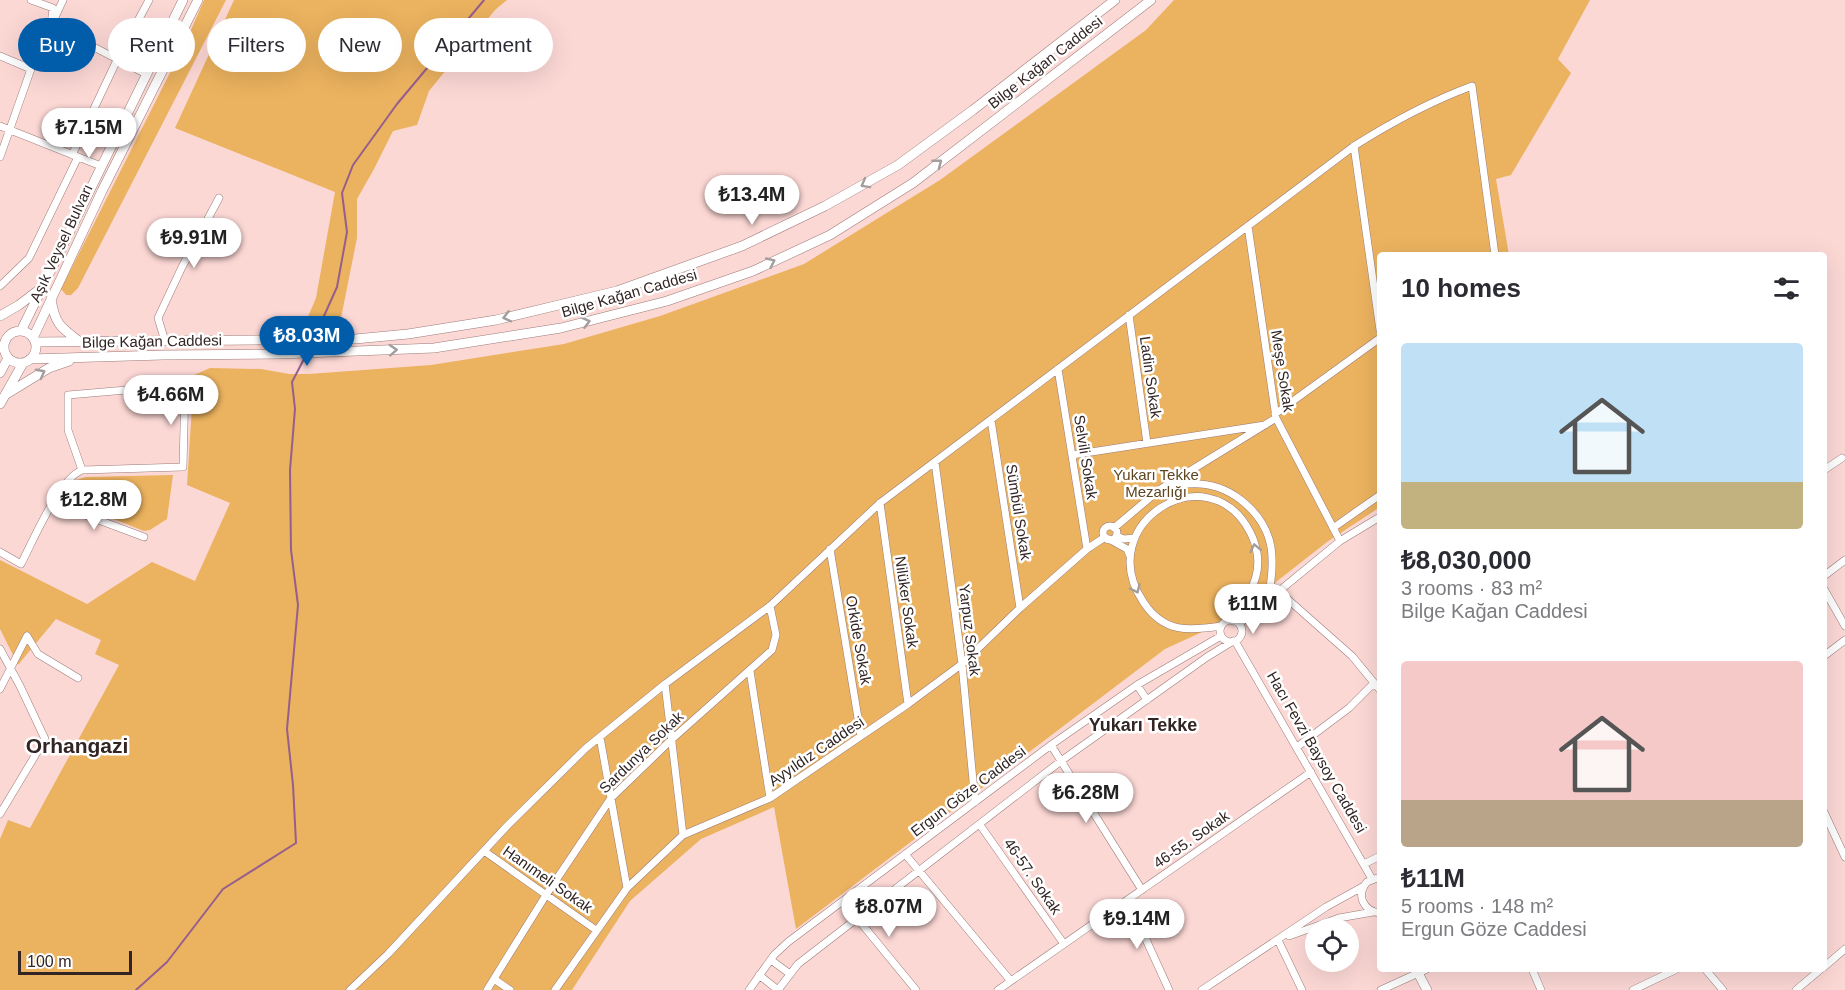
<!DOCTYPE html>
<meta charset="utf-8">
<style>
:root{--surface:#fff;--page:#f2f2f3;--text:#2b2b33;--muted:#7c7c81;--accent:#015daa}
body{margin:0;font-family:Arial,sans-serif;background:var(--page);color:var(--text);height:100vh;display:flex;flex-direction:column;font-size:22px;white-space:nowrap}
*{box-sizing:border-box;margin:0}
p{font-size:20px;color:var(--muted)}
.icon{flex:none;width:33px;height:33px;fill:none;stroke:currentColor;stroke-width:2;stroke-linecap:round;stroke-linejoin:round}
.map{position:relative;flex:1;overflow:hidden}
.side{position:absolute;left:1377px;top:252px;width:450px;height:720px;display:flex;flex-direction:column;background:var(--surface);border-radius:6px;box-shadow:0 6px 24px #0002}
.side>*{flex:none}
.banner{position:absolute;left:18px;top:18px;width:570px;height:54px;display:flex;gap:12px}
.controls{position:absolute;left:1305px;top:918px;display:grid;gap:12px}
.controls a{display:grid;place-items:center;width:54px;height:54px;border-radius:50%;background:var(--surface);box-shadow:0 6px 24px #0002;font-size:30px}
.scale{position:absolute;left:18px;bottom:15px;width:114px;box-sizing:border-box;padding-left:6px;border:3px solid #322524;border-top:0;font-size:16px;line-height:21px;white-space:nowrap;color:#322524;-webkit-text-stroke:4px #fff;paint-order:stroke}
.price{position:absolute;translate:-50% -51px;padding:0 14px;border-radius:21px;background:#fff;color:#222;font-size:20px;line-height:39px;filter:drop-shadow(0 2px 3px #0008)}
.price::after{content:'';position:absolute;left:50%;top:36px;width:18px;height:14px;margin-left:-9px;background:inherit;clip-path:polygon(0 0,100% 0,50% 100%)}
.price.current{background:var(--accent);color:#fff}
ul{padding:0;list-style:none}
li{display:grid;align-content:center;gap:12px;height:318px;padding:0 24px}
li span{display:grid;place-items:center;height:186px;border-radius:6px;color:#555}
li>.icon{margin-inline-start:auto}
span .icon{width:108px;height:108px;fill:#fffc;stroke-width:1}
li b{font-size:26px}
h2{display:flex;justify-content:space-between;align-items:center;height:72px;padding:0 24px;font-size:26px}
.pill{padding:0 21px;border-radius:27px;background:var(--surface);box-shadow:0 6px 24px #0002;font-size:21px;line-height:54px}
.pill.current{background:var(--accent);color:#fff}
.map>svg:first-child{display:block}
.green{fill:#ebb25f}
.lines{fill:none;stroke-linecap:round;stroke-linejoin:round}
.stream{stroke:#965e8c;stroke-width:2}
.street-casing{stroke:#9c7b79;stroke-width:8}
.secondary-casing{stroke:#9c7b79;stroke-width:10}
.street{stroke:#fff;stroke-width:7}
.secondary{stroke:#fff;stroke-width:9}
.oneway{stroke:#a39d9c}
.labels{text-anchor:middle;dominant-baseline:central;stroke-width:5;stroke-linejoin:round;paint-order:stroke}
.street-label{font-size:15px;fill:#322524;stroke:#fff}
.park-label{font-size:15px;fill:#5e441f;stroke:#fff}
.quarter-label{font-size:18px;font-weight:bold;fill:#322524;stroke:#fff}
.district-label{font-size:21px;font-weight:bold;fill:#322524;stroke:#fff}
</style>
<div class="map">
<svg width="1845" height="990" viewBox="0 0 1845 990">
<rect width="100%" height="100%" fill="#fcd8d5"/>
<path class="green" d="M 204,0 L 226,0 L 78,288 L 71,295 L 66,295 L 61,289 L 187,39 Z
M 234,0 L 507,0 L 495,10 L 429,91 L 417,125 L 393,131 L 374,169 L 357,199 L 357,238 L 340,323 L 307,319 L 316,298 L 335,192 L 175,128 Z
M 1174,0 L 1590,0 L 1558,59 L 1571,73 L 1511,175 L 1496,179 L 1509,255 L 1380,255 L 1380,507 L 1327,542 L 1276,582 L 1250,610 L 1165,649 L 796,929 L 774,807 L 701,839 L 630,901 L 572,990 L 0,990 L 0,839 L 8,820 L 30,828 L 119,665 L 95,654 L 101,640 L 56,619 L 18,665 L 0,629 L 0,560 L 87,604 L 152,562 L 195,581 L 230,503 L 187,485 L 194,375 L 210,368 L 261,369 L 289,374 L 309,374 L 431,365 L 564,344 L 660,316 L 804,264 L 940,180 L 1146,30 Z
M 173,475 L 167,519 L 150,530 L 144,531 L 73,503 L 69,495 L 76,480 L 86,477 Z"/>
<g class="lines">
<path class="stream" d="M 315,336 L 337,287 L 347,232 L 342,193 L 353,165 L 397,104 L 484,0
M 136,990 L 167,962 L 223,889 L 296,843 L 293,785 L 287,729 L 298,605 L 291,550 L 290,470 L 295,409 L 292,382 L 305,357"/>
<defs>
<path id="street" d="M 31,0 L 53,8 L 51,25 L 146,74
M 0,56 L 31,69
M 0,126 L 101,166
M 1354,146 L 1380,330
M 72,155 L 117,60 L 149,0
M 0,157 L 31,69 L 63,0
M 1248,226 L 1276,418 L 1340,541
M 0,286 L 29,258 L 78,157
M 1129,315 L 1147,443
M 165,341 L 158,318 L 182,267 L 219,198
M 1058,369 L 1087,549
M 1275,414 L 1380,338
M 991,420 L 1020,608
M 1072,455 L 1265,425
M 935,462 L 962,664 L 975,802
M 1824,470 L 1842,458
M 1168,486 C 1178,485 1190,483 1200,484 C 1233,486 1265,514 1271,547 C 1274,566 1271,585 1267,602
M 53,503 L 144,537
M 880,503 L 908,704
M1103 533a7 7 0 1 1 14 0a7 7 0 1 1-14 0Z
M 1114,528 L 1159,490 L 1276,418
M 1333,528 L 1380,495
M 1116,536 L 1124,539 L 1134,538
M 1109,539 L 1127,549 L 1130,556
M 830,549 L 861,736
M 0,552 L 21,564 C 33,541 59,479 82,470 L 68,430 L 68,395 L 185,385 L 183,467 L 82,470
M 1824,576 L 1845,560
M 1275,588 L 1352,656 L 1380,690
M 1824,589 L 1845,626
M1220 631a11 11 0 1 1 22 0a11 11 0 1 1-22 0Z
M 1239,624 L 1340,541 L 1378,518 L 1380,520
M 1221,626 C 1189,631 1164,633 1144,603 C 1090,524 1208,451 1250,532 C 1257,545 1260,562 1256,576 C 1252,592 1241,607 1233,621
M 27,636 L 38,654 L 78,678
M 1235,641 L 1372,879
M 0,649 L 20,686 L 45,739 L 0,814
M 1824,656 L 1845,640
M 750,671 L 770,798
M 665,684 L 683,835
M 1137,685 L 1147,700
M 0,689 L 27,636
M 600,737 L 627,888
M 1051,745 L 1142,890
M 1297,747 L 1349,708 L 1374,683
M 1824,812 L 1845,857
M 980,825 L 1064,944
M 484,851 L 596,930
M 905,854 L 1010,980
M 1364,864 L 1380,856
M 1380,877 L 1367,882 C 1356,895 1363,911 1380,913
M 1128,900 L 1169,990
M 843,901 L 916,990
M 1289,936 L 1339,918 L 1373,912
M 1278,940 L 1302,990
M 771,960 L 790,974
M 1824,967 L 1845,949
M 1532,969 L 1541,990
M 1705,969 L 1723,990
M 759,975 L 778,990
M 494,979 L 510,990
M 350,990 L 388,954 L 507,826 L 586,748 L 665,684 L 770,606 L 880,503 L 1354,146 C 1392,122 1429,102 1472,86 L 1495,255
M 487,990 L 546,895 L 611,798 L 671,740 L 772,650 L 776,635 L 770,606
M 555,990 L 627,888 L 683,835 L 770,798 L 908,704 L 962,664 L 1020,608 L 1087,549 L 1105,537
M 749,990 L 774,955 L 788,942 L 1051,745 L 1137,685 L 1221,636
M 778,990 L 798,964 L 1061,761 L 1207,657 L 1233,641
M 998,990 L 1311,772
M 1202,990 L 1326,907 L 1364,886
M 1381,990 L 1427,969
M 1633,990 L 1677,969
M 1796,990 L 1821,969"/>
<path id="secondary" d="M 51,299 C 55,324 60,327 80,342
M 0,316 L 19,305 L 40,289
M4 347a16 16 0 1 1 32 0a16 16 0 1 1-32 0Z
M 21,331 L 183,0
M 33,338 L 102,191 L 198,0
M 35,342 L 355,339 L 408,334 L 496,320 L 617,291 L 742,246 L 825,206 L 898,165 L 973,110 L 1115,0
M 30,359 L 163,355 L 279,354 L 434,348 L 561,328 L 667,301 L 753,271 L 830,235 L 913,183 L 1151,0
M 0,373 L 8,358
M 5,395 L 49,368 L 69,361
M 0,404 L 23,363
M 1418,973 L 1427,990"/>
</defs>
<use href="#street" class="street-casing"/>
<use href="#secondary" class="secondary-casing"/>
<use href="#street" class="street"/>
<use href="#secondary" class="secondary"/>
</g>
<defs><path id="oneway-chevron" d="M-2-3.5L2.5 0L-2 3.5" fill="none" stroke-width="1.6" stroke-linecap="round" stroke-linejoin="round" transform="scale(1.5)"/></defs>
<g class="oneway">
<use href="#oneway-chevron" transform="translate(938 163) rotate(-38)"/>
<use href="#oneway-chevron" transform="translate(865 184) rotate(151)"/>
<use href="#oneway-chevron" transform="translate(771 262) rotate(-25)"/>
<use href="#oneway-chevron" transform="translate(507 317) rotate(166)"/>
<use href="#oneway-chevron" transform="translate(586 322) rotate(-15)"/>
<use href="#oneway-chevron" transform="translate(393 350) rotate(-3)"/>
<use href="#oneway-chevron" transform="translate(41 373) rotate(-28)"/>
<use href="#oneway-chevron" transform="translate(1255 548) rotate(-103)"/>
<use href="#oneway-chevron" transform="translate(1136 589) rotate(65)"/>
</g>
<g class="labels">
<g class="street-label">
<text transform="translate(1045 62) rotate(-38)">Bilge Kağan Caddesi</text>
<text transform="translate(61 243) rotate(-65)">Aşık Veysel Bulvarı</text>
<text transform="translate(629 293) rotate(-16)">Bilge Kağan Caddesi</text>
<text transform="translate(152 341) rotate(-1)">Bilge Kağan Caddesi</text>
<text transform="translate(1283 371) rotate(81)">Meşe Sokak</text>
<text transform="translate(1151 377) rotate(82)">Ladin Sokak</text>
<text transform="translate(1086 457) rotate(81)">Selvili Sokak</text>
<text transform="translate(1019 512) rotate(81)">Sümbül Sokak</text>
<text transform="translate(907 602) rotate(82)">Nilüker Sokak</text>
<text transform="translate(970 630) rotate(83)">Yarpuz Sokak</text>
<text transform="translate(859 640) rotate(80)">Orkide Sokak</text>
<text transform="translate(816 751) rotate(-34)">Ayyıldız Caddesi</text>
<text transform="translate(641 752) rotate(-44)">Sardunya Sokak</text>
<text transform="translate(1317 752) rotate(60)">Hacı Fevzi Baysoy Caddesi</text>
<text transform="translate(968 791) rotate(-37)">Ergun Göze Caddesi</text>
<text transform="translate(1191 839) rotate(-35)">46-55. Sokak</text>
<text transform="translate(1033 876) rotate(55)">46-57. Sokak</text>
<text transform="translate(548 879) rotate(35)">Hanımeli Sokak</text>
</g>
<g class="park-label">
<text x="1156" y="474">Yukarı Tekke<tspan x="1156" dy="17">Mezarlığı</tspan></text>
</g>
<g class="quarter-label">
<text x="1143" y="725">Yukarı Tekke</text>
</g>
<g class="district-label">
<text x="77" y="745">Orhangazi</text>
</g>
</g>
</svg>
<div class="controls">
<a><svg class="icon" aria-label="locate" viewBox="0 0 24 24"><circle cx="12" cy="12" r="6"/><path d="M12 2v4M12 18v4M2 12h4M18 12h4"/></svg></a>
</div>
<div class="scale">100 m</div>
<b class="price" style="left:89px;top:159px">₺7.15M</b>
<b class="price" style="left:752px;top:226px">₺13.4M</b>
<b class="price" style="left:194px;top:269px">₺9.91M</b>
<b class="price current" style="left:307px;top:367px">₺8.03M</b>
<b class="price" style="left:171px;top:426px">₺4.66M</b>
<b class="price" style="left:94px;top:531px">₺12.8M</b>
<b class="price" style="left:1253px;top:635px">₺11M</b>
<b class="price" style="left:1086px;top:824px">₺6.28M</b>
<b class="price" style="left:889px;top:938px">₺8.07M</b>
<b class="price" style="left:1137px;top:950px">₺9.14M</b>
<div class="banner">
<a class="pill current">Buy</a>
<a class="pill">Rent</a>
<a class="pill">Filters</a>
<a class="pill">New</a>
<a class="pill">Apartment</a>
</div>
<section class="side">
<h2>10 homes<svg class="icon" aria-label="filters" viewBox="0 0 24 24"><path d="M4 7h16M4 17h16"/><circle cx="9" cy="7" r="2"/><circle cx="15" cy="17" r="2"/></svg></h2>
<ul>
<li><span style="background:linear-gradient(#bfe0f5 75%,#c2b280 0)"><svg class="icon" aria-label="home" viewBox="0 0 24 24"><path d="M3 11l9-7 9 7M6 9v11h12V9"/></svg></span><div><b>₺8,030,000</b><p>3 rooms · 83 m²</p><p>Bilge Kağan Caddesi</p></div></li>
<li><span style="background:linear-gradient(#f6c9c9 75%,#b9a48a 0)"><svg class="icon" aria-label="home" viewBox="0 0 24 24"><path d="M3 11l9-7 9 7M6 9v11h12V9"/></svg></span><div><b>₺11M</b><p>5 rooms · 148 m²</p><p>Ergun Göze Caddesi</p></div></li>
</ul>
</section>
</div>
